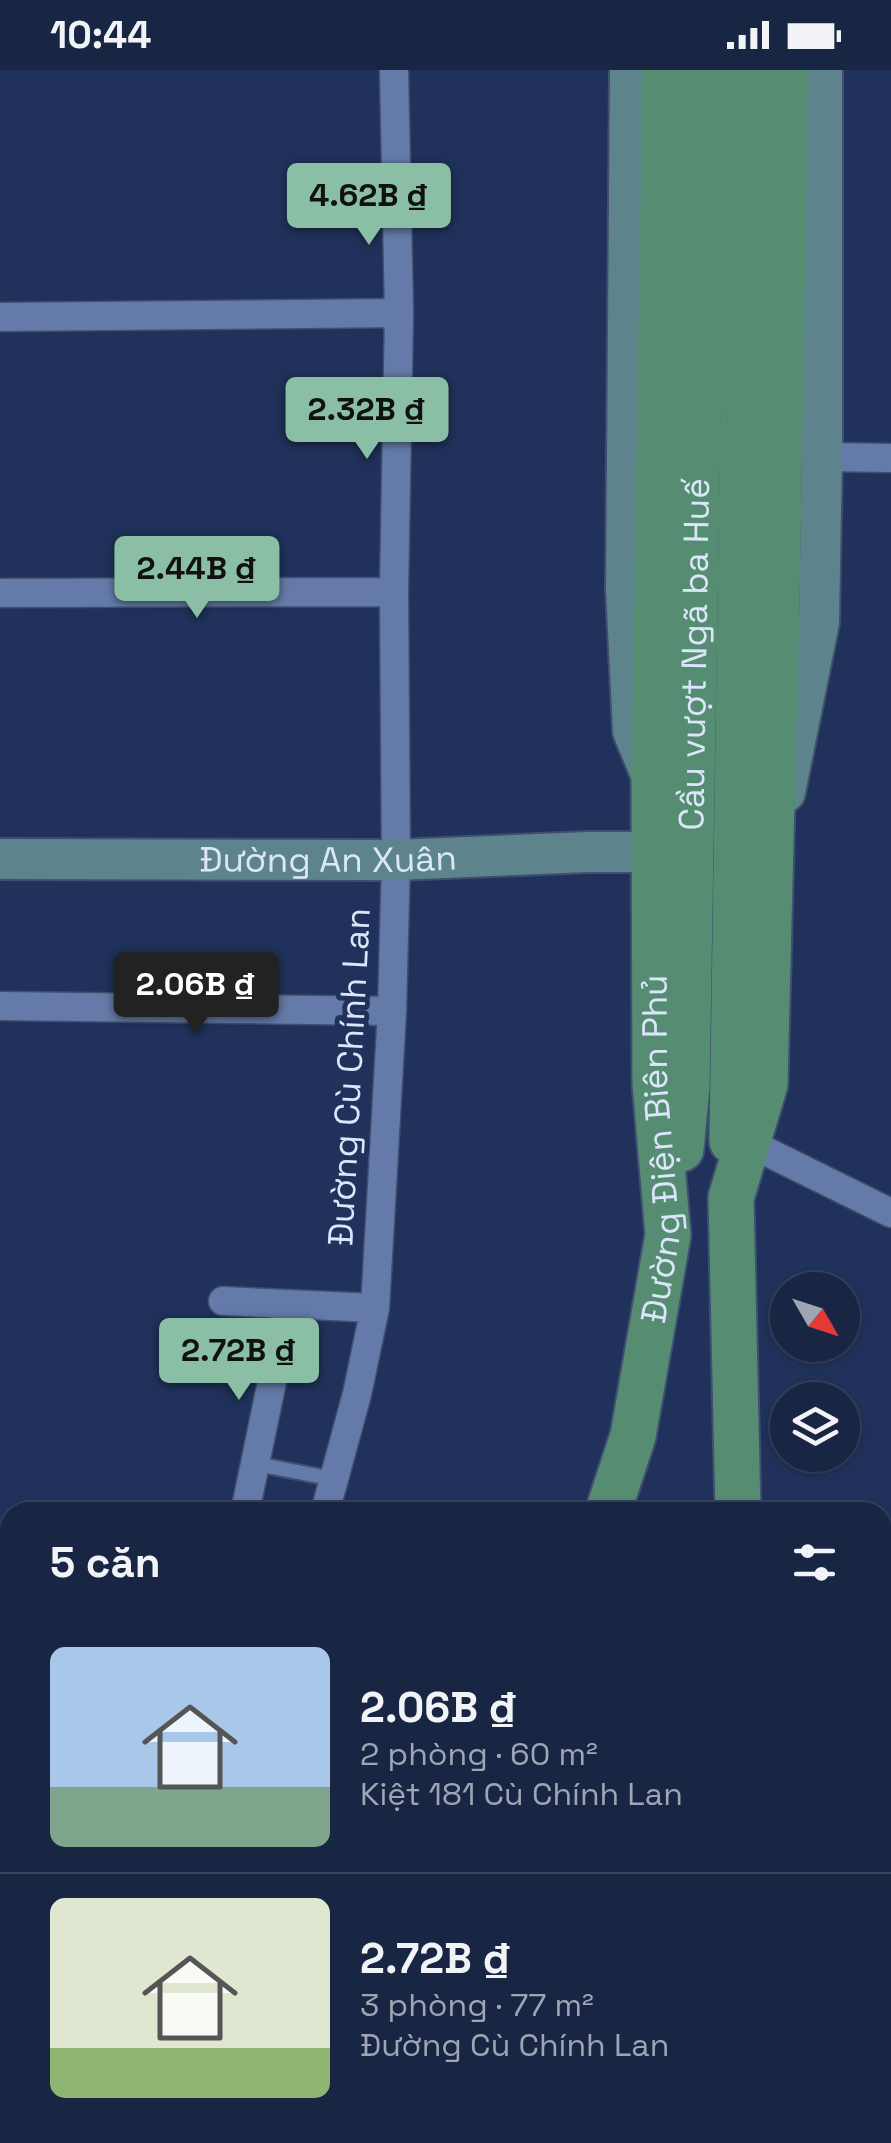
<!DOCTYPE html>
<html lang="vi">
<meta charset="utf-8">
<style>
:root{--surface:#182644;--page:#25324f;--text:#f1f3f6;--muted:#9fa5b2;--line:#36435d;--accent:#8abfa5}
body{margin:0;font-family:"Space Grotesk",sans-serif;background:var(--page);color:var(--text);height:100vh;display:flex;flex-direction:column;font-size:38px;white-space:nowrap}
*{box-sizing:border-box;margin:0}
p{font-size:32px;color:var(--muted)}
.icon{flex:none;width:55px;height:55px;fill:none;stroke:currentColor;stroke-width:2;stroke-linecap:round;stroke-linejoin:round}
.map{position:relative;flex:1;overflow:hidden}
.details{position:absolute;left:0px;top:1432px;width:892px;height:642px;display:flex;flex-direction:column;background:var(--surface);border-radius:30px 30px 0 0;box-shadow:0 2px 8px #0004,0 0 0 2px var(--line)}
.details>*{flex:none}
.needle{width:65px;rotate:129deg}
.fabs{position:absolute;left:770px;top:1202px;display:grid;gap:20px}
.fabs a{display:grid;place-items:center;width:90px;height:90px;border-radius:50%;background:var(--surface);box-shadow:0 2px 8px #0004,0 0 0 2px var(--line);font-size:50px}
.price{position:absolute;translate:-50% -85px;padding:0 22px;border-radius:10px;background:var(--accent);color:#111;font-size:32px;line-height:65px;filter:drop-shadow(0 2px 5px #0008)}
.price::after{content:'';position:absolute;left:50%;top:60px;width:30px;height:22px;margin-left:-15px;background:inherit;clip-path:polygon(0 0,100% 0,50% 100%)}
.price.active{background:#222;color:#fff}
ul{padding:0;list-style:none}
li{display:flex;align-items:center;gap:30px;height:250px;padding:0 50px}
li+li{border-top:2px solid var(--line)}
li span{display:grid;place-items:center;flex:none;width:280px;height:200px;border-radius:15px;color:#555}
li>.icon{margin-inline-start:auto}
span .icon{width:120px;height:120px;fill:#fffc;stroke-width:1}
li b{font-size:42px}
h2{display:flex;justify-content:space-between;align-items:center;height:120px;padding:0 50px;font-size:42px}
.status{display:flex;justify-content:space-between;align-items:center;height:70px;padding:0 50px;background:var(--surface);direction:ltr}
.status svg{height:28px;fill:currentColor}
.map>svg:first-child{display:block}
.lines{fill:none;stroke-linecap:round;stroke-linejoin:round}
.lane-casing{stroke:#404e70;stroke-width:18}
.street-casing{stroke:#404e70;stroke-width:31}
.secondary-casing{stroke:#404e70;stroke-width:44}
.primary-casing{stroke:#404e70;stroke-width:49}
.lane{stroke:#647ba9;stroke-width:14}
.street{stroke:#647ba9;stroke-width:28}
.secondary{stroke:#5d848d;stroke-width:40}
.primary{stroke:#568d72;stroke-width:45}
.labels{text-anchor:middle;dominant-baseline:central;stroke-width:10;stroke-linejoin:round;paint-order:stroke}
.street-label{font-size:35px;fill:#dbe6fb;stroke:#20325b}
</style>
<div class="status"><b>10:44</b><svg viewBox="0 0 49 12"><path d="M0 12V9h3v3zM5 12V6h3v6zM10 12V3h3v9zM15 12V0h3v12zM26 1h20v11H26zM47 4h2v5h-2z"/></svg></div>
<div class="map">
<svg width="891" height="2073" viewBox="0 0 891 2073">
<rect width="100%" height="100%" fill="#20325b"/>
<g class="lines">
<defs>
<path id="lane" d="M 256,1394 L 334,1409
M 0,1525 L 6,1525
M 0,1909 L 10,1910"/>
<path id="street" d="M 0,247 L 399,243
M 822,387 L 891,388
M 0,523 L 394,522
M 0,936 L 392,941
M 747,1072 L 891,1143
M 223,1231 L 375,1238
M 245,1442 L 288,1234
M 325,1442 L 357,1324 L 375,1238 L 392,941 L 396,790 L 394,522 L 399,243 L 394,0
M 0,1789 L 10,1757
M 0,2010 L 2,2010
M 122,2073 L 126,2065"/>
<g id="secondary">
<path d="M 630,0 L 626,519 L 633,661 L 650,702"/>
<path d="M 785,722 L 819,552 L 822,387 L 822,0"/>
<path id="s1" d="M 0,789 L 396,790 L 589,782 L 654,782"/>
<path d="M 0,1622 L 10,1625"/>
<path d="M 882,1877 L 891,1879"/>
</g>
<g id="primary">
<path d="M 732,1071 L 748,0"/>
<path id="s2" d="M 681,1079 L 687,1017 L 704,0"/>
<path id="s3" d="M 608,1442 L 633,1366 L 668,1165 L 655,1013 L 654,712 L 665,0"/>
<path d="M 738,1442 L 731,1128 L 765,1014 L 777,533 L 786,0"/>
<path d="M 408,2073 L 411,2065"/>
<path d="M 586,2073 L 592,2065"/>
</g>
</defs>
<use href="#lane" class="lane-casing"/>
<use href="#street" class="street-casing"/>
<use href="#secondary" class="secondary-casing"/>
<use href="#primary" class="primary-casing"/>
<use href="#lane" class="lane"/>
<use href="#street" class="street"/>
<use href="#secondary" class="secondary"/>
<use href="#primary" class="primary"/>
</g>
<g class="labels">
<g class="street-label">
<text stroke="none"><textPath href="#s2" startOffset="495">Cầu vượt Ngã ba Huế</textPath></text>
<text stroke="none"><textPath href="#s1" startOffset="328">Đường An Xuân</textPath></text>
<text transform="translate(349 1007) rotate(-87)">Đường Cù Chính Lan</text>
<text stroke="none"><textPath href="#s3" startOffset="370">Đường Điện Biên Phủ</textPath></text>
</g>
</g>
</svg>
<div class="fabs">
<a><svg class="needle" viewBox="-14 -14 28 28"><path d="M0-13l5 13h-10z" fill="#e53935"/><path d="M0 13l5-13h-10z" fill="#9fa5b2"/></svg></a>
<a><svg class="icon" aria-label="layers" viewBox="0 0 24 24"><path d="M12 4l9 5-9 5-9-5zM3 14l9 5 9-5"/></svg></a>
</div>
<b class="price" style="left:369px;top:178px">4.62B ₫</b>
<b class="price" style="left:367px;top:392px">2.32B ₫</b>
<b class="price" style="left:197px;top:551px">2.44B ₫</b>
<b class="price active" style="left:196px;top:967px">2.06B ₫</b>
<b class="price" style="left:239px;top:1333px">2.72B ₫</b>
<section class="details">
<h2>5 căn<svg class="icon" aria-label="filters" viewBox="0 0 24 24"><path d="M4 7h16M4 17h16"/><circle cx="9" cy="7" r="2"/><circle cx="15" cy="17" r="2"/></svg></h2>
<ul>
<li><span style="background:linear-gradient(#a9c7e8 70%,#7fa58c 0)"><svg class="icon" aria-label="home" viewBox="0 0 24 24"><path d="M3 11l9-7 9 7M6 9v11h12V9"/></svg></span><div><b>2.06B ₫</b><p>2 phòng · 60 m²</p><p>Kiệt 181 Cù Chính Lan</p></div></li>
<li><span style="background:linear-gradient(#dfe7d0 75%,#8fb573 0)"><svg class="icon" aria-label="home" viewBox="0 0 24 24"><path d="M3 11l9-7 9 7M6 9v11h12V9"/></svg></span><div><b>2.72B ₫</b><p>3 phòng · 77 m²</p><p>Đường Cù Chính Lan</p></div></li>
</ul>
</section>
</div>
